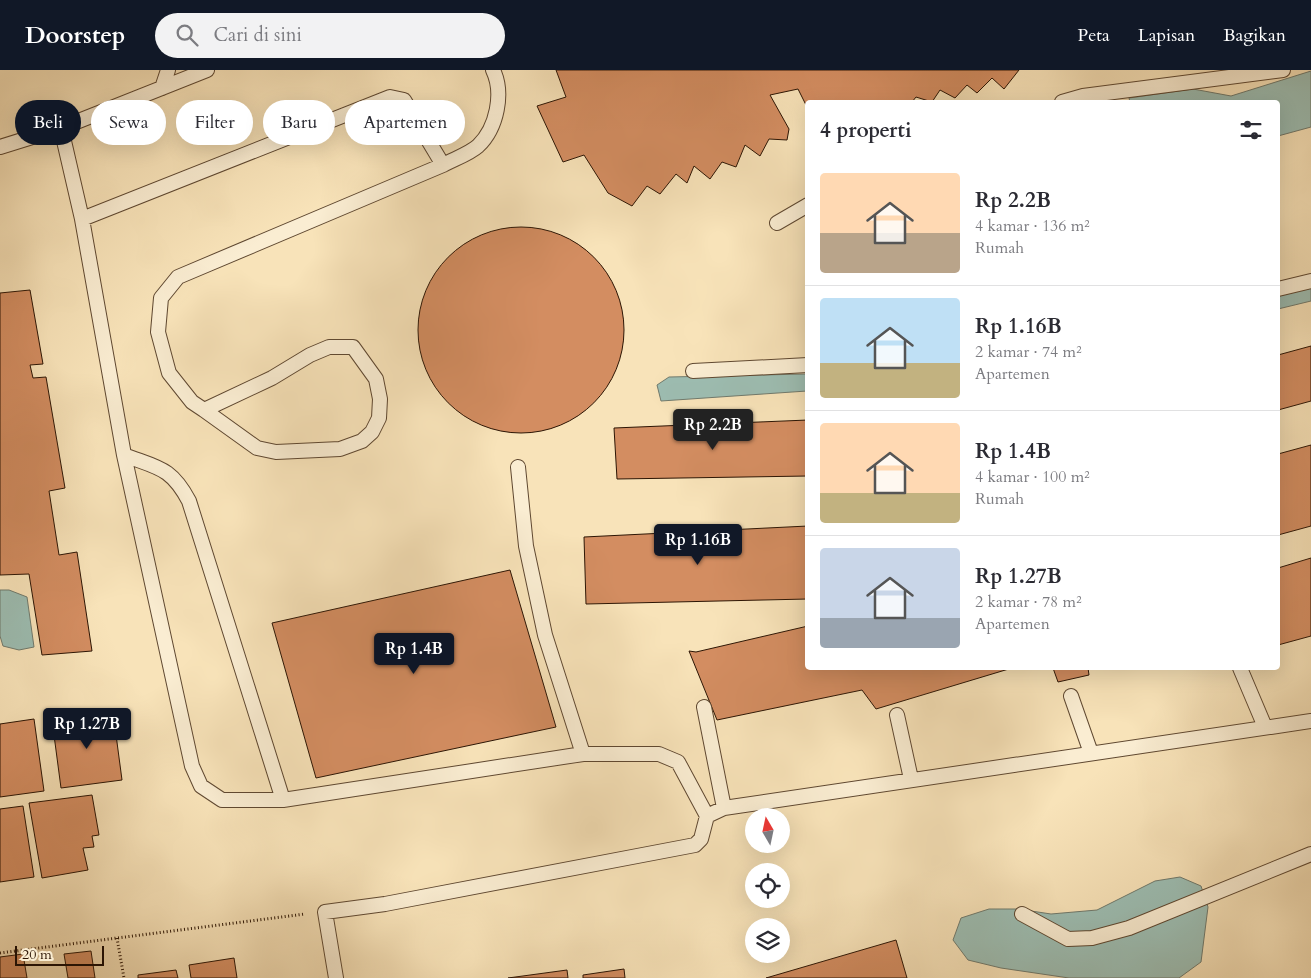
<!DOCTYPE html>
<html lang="id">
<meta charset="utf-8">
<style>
:root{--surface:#fff;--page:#f2f2f3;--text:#2b2b33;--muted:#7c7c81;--line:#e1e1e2;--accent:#111827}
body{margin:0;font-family:Cardo,serif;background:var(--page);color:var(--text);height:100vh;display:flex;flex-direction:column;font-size:19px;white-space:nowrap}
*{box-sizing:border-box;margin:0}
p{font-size:16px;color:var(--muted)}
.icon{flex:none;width:28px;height:28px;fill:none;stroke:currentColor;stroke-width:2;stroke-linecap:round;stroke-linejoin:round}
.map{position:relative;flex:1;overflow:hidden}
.drawer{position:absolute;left:805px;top:30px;width:475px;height:570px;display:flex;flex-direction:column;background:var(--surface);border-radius:5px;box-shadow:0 5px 20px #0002}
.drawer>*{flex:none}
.banner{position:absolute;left:15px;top:30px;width:475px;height:45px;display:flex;gap:10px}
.needle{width:32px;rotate:351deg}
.buttons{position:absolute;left:745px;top:738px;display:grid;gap:10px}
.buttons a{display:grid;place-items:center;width:45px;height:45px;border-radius:50%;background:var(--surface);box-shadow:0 5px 20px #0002;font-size:25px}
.scale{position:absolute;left:15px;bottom:12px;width:89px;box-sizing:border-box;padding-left:5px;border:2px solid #2c1504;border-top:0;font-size:14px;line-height:18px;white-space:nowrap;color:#2c1504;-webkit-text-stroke:4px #faedd2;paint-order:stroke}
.price{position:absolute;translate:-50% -42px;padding:0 11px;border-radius:5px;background:var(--accent);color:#fff;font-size:16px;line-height:32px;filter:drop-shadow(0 1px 2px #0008)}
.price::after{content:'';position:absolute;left:50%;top:30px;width:15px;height:11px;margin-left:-8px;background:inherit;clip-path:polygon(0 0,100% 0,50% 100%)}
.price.selected{background:#222;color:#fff}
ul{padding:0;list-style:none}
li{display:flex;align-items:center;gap:15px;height:125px;padding:0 15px}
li+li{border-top:1px solid var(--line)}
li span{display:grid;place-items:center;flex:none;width:140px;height:100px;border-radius:5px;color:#555}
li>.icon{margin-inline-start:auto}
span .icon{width:60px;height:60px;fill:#fffc;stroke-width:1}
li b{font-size:21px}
h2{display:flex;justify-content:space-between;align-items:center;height:60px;padding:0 15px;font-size:21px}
.tag{padding:0 18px;border-radius:22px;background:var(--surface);box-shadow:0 5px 20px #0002;font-size:18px;line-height:45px}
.tag.selected{background:var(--accent);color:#fff}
header{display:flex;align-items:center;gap:30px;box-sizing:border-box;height:70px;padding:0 25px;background:var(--accent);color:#fff}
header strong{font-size:24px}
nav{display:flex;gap:28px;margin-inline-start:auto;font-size:18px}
.search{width:350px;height:45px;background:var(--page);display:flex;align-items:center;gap:12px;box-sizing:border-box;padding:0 18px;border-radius:28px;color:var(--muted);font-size:19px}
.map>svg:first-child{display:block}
.water{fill:#9dbeb3;stroke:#707a6d}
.building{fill:#d38d61;stroke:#2c1504}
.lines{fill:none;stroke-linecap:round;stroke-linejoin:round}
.service-casing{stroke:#5f4831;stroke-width:16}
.path{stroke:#2c1504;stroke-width:3;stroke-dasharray:1 2.5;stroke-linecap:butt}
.service{stroke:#faedd2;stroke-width:14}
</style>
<header>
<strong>Doorstep</strong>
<div class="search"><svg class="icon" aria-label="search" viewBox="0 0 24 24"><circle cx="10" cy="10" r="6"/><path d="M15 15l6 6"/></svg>Cari di sini</div>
<nav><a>Peta</a><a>Lapisan</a><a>Bagikan</a></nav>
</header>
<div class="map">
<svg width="1311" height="908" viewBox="0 0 1311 908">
<rect width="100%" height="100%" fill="#f8e3b9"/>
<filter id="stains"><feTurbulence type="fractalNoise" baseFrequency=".004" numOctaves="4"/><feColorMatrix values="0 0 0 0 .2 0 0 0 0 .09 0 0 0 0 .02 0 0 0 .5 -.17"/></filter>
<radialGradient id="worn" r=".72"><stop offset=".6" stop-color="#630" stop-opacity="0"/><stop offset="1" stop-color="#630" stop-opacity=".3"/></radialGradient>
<path class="water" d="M 1311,1 L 1311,57 L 1278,66 L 1278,32 L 1130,32 L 1129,28 L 1193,19 L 1231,26 Z
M 1311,218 L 1311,231 L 1278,239 L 1278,226 Z
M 807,304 L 807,321 L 661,331 L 657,315 L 669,307 Z
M 0,520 L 9,520 L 27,527 L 34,577 L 19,580 L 3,576 L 0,566 Z
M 1180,807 L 1201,816 L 1208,837 L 1201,892 L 1179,908 L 1069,908 L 1001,898 L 968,890 L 953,870 L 961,848 L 989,839 L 1018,839 L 1051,844 L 1097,840 L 1155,811 Z"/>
<path class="building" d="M 556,0 L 1019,0 L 1004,19 L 992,8 L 977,23 L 967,15 L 955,28 L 940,20 L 932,32 L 916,27 L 912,32 L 808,32 L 808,39 L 798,19 L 770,25 L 789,59 L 787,70 L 769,69 L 760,86 L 745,75 L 736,97 L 722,92 L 710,109 L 694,96 L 687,113 L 676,104 L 660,124 L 647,116 L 632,136 L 608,123 L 584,85 L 563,92 L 537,36 L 566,27 Z
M418 260a103 103 0 1 1 206 0a103 103 0 1 1-206 0Z
M 30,220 L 43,294 L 30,295 L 33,308 L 46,307 L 65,418 L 49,421 L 59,485 L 77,482 L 92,581 L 42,585 L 29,504 L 0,505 L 0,223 Z
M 1311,276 L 1311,331 L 1278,340 L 1278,285 Z
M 808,350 L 808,406 L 617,409 L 614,358 Z
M 1311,375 L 1311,456 L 1278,465 L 1278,384 Z
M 808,456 L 808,529 L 586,534 L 584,467 Z
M 1311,488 L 1311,566 L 1278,575 L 1278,498 Z
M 510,500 L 556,657 L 316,708 L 272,553 Z
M 808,556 L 808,598 L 1012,598 L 876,639 L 862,620 L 717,650 L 689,581 L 696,582 Z
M 1053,598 L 1088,598 L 1089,605 L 1058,612 Z
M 113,642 L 122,710 L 61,718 L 52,650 Z
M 34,649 L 44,721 L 0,727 L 0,654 Z
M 92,725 L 99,765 L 92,766 L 94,777 L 83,778 L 88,800 L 42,808 L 29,733 Z
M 23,736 L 34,807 L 0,812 L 0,739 Z
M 896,870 L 907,908 L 766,908 Z
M 91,881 L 95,908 L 68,908 L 64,884 Z
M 23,884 L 27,908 L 0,908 L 0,887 Z
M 234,888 L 237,908 L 191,908 L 189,895 Z
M 624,899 L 625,908 L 583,908 L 583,905 Z
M 176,900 L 178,908 L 138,908 L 138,905 Z
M 567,900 L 568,908 L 508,908 Z"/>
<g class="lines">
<defs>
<path id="service" d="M 162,18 L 168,0
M 1062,32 L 1083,26 L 1283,0
M 61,58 L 82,149 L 124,385 L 192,696 L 201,716 L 222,730 L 283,730 L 583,684 L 659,684 L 678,692 L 707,746 L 724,738
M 0,77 L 61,58 L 207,0
M 82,149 L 390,27 L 404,30 L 443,95
M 777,153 L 808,135
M 1278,219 L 1311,211
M 329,277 L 353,277 L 376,309 L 380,329 L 379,348 L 372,362 L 362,371 L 340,379 L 276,382 L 257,378 L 204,340 L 272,308 L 310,285 Z
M 693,301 L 808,295
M 204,340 L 192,332 L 169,303 L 158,262 L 161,228 L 178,207 L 443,95 C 454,89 469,84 478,76 C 497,58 504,23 493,0
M 124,385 C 158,398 171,397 189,431 L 283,730
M 518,397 L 526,476 L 545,565 L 583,684
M 1240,598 L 1265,657
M 1071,626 L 1091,683
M 704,637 L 724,738 L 1311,651
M 897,645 L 911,709
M 1022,844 L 1068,869 L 1092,868 L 1129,858 L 1311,784
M 336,908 L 325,842 L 385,834 L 695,775 L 701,769 L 707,746"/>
</defs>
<use href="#service" class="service-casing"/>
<path class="path" d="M 117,868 L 124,908
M 0,883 L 305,844"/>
<use href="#service" class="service"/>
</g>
<rect width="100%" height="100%" filter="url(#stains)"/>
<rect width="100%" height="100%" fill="url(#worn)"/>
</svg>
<div class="buttons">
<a><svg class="needle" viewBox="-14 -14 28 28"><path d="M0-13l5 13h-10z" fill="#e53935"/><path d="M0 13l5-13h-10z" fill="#7c7c81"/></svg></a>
<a><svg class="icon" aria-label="locate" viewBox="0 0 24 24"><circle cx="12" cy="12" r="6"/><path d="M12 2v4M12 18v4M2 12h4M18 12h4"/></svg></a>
<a><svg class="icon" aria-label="layers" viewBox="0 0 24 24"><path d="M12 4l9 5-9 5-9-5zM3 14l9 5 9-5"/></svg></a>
</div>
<div class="scale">20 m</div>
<b class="price selected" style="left:713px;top:381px">Rp 2.2B</b>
<b class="price" style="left:698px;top:496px">Rp 1.16B</b>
<b class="price" style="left:414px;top:605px">Rp 1.4B</b>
<b class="price" style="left:87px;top:680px">Rp 1.27B</b>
<div class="banner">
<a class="tag selected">Beli</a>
<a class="tag">Sewa</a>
<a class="tag">Filter</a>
<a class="tag">Baru</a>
<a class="tag">Apartemen</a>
</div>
<section class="drawer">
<h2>4 properti<svg class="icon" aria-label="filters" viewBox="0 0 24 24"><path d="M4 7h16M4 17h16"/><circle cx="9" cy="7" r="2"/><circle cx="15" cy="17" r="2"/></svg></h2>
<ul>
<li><span style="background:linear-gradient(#ffd9b3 60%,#b9a48a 0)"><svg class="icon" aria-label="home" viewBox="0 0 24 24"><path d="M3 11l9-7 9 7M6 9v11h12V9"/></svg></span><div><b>Rp 2.2B</b><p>4 kamar · 136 m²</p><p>Rumah</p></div></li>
<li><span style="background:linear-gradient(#bfe0f5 65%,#c2b280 0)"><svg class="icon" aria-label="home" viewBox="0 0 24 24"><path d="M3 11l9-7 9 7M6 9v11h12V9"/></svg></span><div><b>Rp 1.16B</b><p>2 kamar · 74 m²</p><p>Apartemen</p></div></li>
<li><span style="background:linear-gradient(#ffd9b3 70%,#c2b280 0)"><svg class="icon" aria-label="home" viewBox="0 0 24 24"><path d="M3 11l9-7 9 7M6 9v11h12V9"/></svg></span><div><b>Rp 1.4B</b><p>4 kamar · 100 m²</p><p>Rumah</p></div></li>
<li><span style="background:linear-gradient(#c9d6e8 70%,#9aa5b1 0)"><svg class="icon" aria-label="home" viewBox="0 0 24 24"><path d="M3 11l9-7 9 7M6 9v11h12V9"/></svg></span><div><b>Rp 1.27B</b><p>2 kamar · 78 m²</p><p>Apartemen</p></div></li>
</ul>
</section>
</div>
